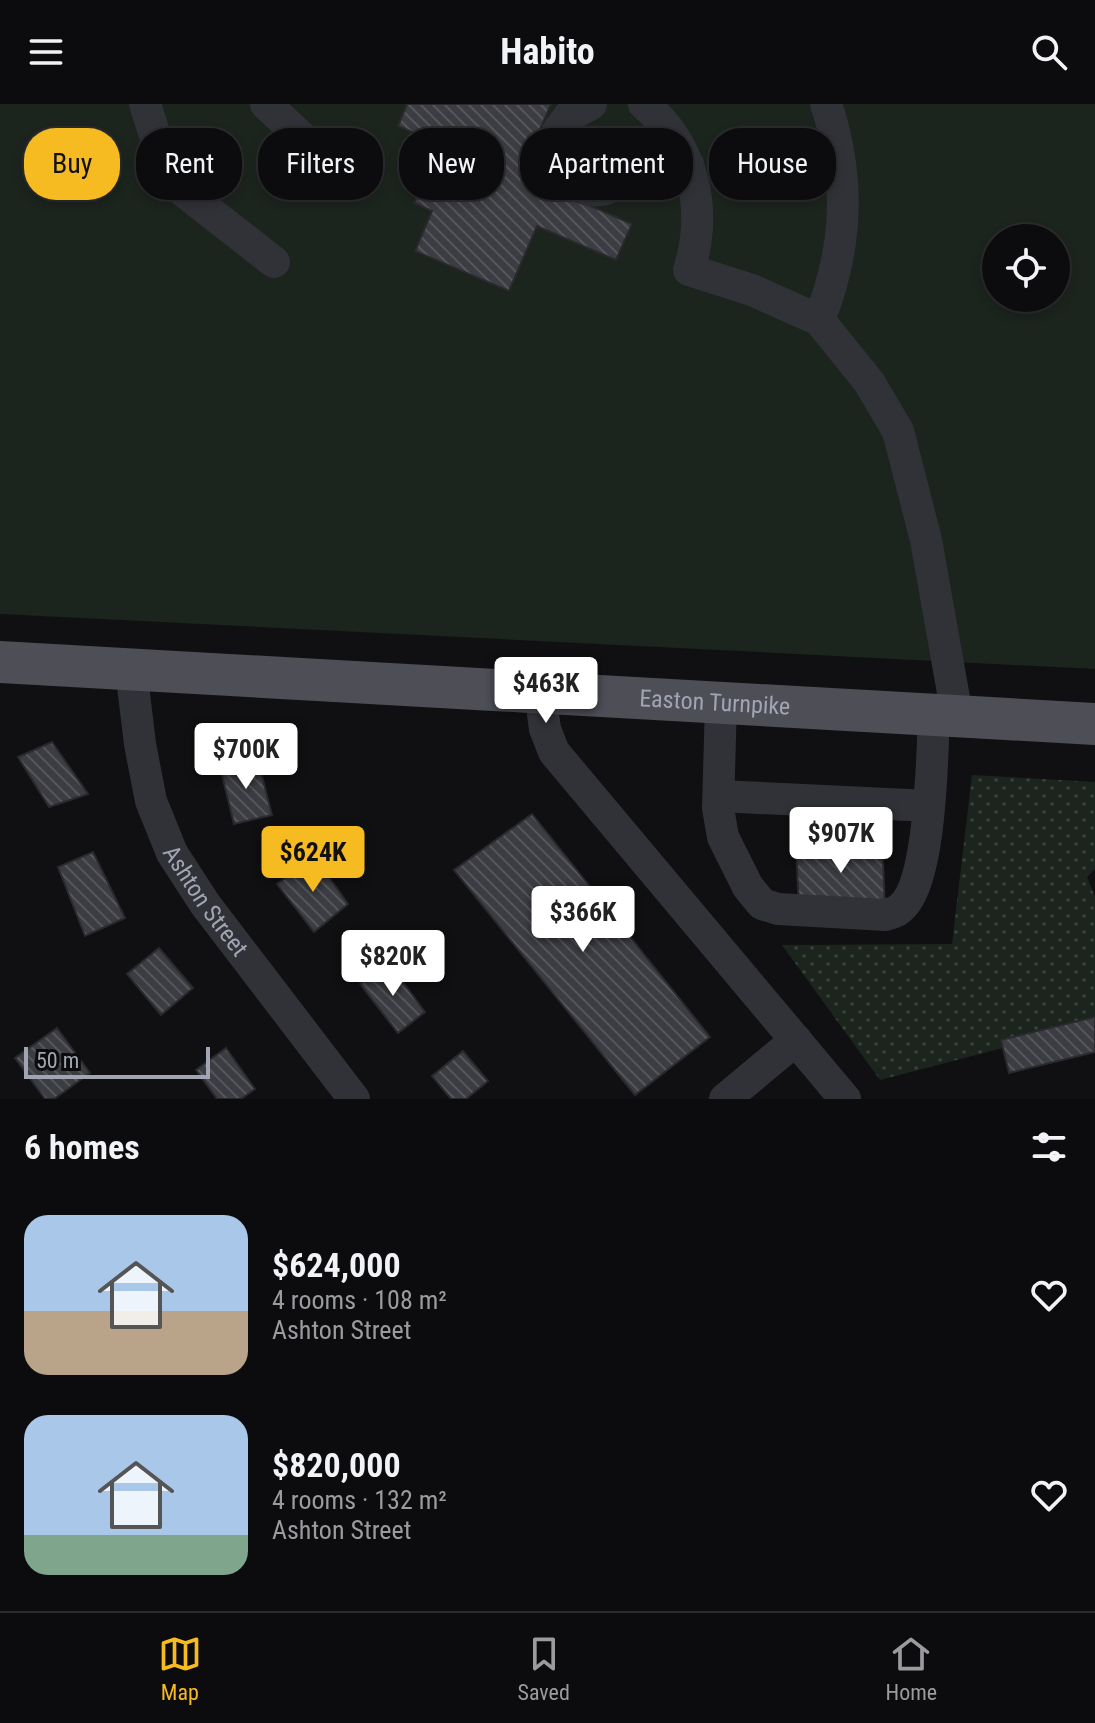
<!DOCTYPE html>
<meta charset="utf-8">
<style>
:root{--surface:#0c0c0e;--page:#151517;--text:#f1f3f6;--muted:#9a9b9e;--line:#2c2c2e;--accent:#f7bb22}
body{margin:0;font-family:"Roboto Condensed",sans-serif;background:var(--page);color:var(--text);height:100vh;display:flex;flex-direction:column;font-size:30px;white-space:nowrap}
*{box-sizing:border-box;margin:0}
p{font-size:26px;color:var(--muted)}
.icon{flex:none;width:44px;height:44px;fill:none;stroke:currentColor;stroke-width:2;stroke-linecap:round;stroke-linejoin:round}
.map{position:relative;height:995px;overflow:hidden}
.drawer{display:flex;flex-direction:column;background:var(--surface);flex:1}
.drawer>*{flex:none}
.guide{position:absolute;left:24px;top:24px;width:1048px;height:72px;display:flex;gap:16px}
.controls{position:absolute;left:982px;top:120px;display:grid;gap:16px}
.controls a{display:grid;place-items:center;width:88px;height:88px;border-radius:50%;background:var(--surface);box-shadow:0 4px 12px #0003,0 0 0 2px var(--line);font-size:40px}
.scale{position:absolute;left:24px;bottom:20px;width:186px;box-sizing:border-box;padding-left:8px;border:4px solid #a1a5b3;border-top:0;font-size:22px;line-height:28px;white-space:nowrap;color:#a1a5b3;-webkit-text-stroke:6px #0b0b0d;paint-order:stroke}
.price{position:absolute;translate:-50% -68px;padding:0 18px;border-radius:8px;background:#fff;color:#222;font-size:26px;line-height:52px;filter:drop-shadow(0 2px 4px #0008)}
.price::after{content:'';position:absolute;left:50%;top:48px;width:24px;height:18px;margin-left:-12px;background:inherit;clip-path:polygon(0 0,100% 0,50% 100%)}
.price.selected{background:var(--accent);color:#111}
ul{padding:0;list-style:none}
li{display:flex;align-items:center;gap:24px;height:200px;padding:0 24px}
li span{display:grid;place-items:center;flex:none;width:224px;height:160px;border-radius:24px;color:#555}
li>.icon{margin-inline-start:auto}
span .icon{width:96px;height:96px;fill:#fffc;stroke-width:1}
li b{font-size:34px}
h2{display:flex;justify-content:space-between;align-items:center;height:96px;padding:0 24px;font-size:34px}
.pill{padding:0 28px;border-radius:32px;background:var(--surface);box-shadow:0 4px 12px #0003,0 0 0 2px var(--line);font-size:28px;line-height:72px}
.pill.selected{background:var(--accent);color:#111}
header{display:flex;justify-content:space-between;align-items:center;height:104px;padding:0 24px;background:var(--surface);font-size:36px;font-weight:700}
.menu{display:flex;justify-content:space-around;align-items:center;height:112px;border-top:2px solid var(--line);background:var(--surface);font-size:22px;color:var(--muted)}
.menu a{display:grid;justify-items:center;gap:4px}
.menu .selected{color:var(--accent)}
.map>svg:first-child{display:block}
.green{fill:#1c241e;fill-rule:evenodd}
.park{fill:url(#park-dots)}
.building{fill:url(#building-back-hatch);stroke:#2a2a2e;stroke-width:2}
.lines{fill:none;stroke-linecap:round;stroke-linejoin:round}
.minor{stroke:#313237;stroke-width:32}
.major{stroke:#4d4e56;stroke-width:42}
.labels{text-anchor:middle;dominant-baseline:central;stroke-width:6;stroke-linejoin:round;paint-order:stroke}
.street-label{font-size:24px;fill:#a1a5b3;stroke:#0b0b0d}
</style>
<header><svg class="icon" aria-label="menu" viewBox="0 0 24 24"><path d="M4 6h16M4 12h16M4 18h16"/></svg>Habito<svg class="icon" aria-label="search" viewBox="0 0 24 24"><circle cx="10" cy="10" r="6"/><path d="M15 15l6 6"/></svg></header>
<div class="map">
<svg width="1095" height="995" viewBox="0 0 1095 995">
<defs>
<pattern id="park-dots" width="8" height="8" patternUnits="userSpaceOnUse" patternTransform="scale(2)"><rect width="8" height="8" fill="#1c241e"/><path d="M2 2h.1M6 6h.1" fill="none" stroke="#3a413c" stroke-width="1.8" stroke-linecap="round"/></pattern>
<pattern id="building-back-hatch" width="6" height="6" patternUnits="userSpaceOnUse" patternTransform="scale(2)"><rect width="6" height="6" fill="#3c3d42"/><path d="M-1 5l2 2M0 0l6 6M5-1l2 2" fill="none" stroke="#55565b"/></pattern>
</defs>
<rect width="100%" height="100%" fill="#101012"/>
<path class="green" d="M 0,0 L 1095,0 L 1095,565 L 0,510 ZM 996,134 L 1056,134 L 1056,194 L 996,194 Z"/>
<path class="park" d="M 972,671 L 1095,678 L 1095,765 L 1087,773 L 1095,793 L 1095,920 L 880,976 L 782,841 L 952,840 Z"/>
<path class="building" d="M 407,0 L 551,0 L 520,71 L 632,120 L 616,156 L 537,122 L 509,187 L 415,147 L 432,107 L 414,99 L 422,82 L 413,78 L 431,36 L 398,22 Z
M 543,24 L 578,31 L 574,56 L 538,49 Z
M 52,638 L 88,690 L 49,703 L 18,653 Z
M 257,653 L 272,711 L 234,720 L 220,663 Z
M 532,710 L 710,933 L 635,991 L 454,766 Z
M 882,733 L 885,805 L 799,806 L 796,740 Z
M 93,748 L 125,814 L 85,832 L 58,763 Z
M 314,752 L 348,800 L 314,828 L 277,780 Z
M 159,844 L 193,884 L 161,911 L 127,870 Z
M 388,858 L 425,908 L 398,929 L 360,880 Z
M 1095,913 L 1095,948 L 1009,969 L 1001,936 Z
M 57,924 L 90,969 L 54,995 L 45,995 L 15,954 Z
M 226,944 L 255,985 L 241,995 L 217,995 L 196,966 Z
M 463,947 L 488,977 L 466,995 L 451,995 L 432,972 Z"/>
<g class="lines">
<g class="minor">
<path d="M 145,0 L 169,76 L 274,158"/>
<path d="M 266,0 L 347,76"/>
<path d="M 644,0 C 694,42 708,105 689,166 L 752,186 L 819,216 L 869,278 L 898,327 L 926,436 L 957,611"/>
<path d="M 558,27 L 569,12 L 591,0"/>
<path d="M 554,52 C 559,74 579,89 602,86 C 610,84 617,79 625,76 C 646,70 667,65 688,60"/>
<path d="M 819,216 C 848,144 851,74 826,0"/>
<path id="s1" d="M 131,565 L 140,640 L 151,697 L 172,749 L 205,800 L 354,995"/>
<path d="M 540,588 L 545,625 L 554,648 L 845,995"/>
<path d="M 721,598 L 718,704 L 723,733 L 748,783 L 762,800 L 778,805 L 886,811 C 890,809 895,809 898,806 C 932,784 932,650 934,610"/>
<path d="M 719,692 L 929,702"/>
<path d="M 725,995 L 796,936"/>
</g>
<path class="major" id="s2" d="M 0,558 L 1095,620"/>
</g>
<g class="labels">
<g class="street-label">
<text stroke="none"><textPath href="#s2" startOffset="716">Easton Turnpike</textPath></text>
<text stroke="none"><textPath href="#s1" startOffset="248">Ashton Street</textPath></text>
</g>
</g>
</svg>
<div class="controls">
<a><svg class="icon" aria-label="locate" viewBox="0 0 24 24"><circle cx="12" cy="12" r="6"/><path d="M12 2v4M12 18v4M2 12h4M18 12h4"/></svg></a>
</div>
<div class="scale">50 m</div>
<b class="price" style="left:546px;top:621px">$463K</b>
<b class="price" style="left:246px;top:687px">$700K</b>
<b class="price" style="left:841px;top:771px">$907K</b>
<b class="price selected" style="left:313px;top:790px">$624K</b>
<b class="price" style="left:583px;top:850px">$366K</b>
<b class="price" style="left:393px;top:894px">$820K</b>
<div class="guide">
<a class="pill selected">Buy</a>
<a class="pill">Rent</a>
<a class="pill">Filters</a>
<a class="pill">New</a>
<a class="pill">Apartment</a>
<a class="pill">House</a>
</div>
</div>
<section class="drawer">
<h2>6 homes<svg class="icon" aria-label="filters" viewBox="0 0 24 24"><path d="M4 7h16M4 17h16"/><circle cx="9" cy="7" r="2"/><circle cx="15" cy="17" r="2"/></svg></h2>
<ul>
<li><span style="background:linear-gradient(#a9c7e8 60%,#b9a48a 0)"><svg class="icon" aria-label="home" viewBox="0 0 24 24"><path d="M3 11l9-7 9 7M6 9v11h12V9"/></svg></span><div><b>$624,000</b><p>4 rooms · 108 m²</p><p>Ashton Street</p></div><svg class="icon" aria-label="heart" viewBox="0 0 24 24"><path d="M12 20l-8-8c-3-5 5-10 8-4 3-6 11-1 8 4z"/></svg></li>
<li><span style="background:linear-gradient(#a9c7e8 75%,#7fa58c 0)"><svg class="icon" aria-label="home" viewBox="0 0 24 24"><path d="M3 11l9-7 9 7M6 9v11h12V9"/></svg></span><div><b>$820,000</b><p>4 rooms · 132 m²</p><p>Ashton Street</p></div><svg class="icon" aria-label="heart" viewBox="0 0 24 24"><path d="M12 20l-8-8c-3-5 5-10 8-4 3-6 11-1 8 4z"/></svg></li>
</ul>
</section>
<nav class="menu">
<a class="selected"><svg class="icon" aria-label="map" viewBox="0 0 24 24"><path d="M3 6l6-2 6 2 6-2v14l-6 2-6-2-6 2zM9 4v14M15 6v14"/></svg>Map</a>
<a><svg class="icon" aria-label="saved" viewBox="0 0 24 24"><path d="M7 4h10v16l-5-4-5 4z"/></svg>Saved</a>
<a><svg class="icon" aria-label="home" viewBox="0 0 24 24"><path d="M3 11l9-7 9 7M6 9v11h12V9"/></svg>Home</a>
</nav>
